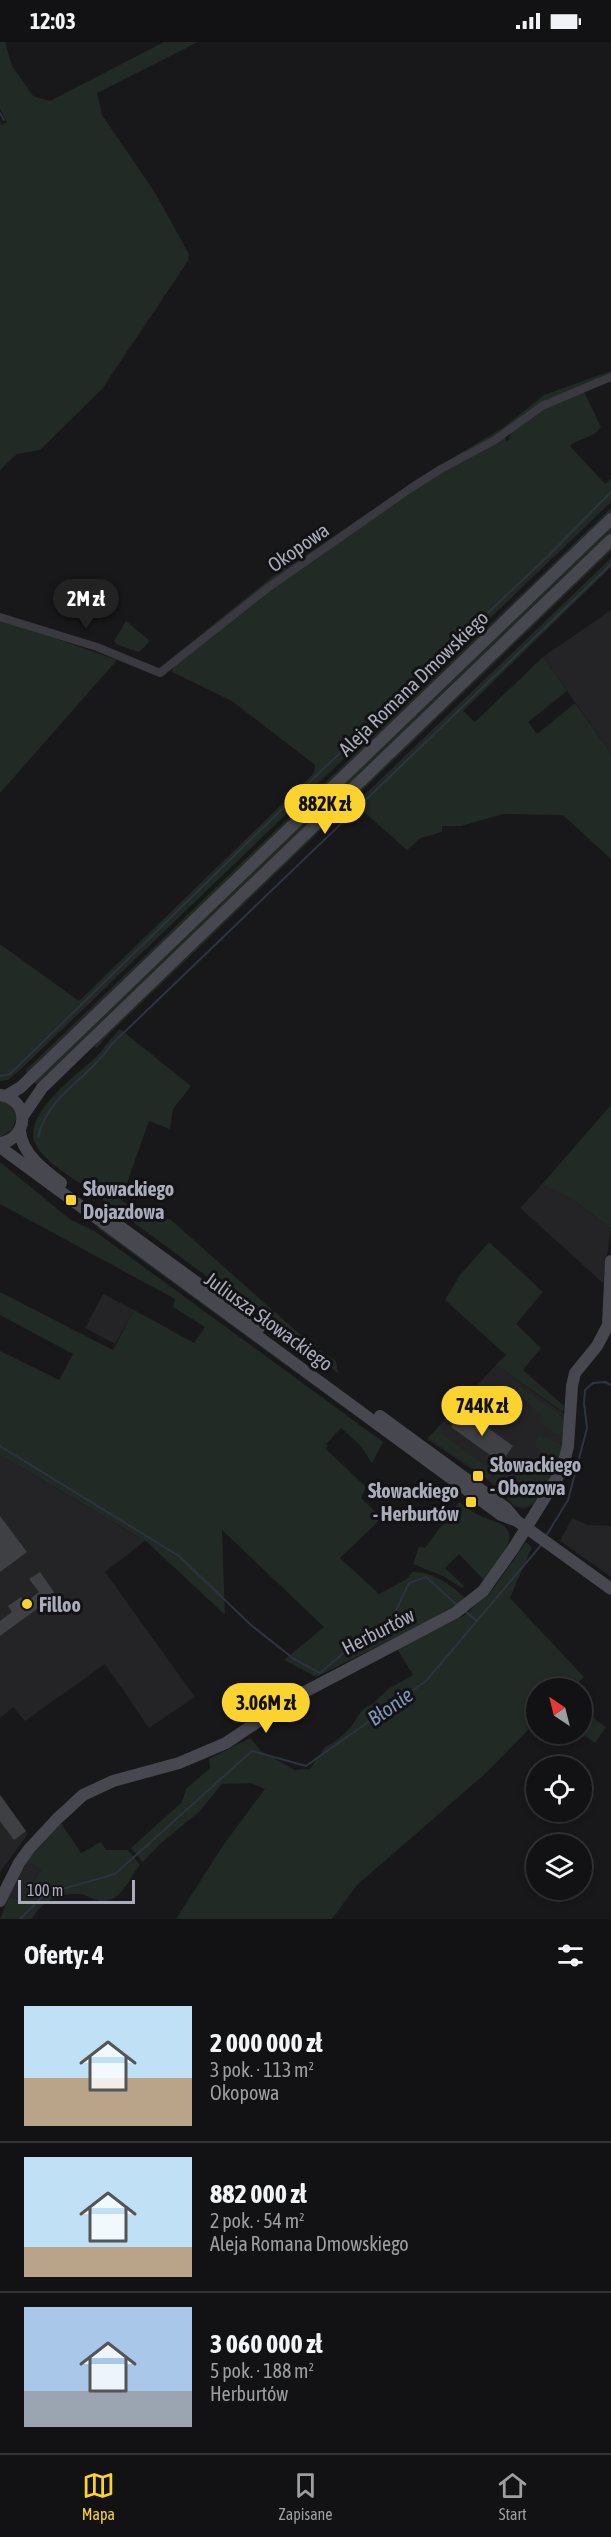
<!DOCTYPE html>
<html lang="pl">
<meta charset="utf-8">
<style>
:root{--surface:#121214;--page:#1b1b1d;--text:#f1f3f6;--muted:#9c9ea0;--line:#313234;--accent:#fad32f}
body{margin:0;font-family:"Asap Condensed",sans-serif;background:var(--page);color:var(--text);height:100vh;display:flex;flex-direction:column;font-size:22px;white-space:nowrap}
*{box-sizing:border-box;margin:0}
p{font-size:20px;color:var(--muted)}
.icon{flex:none;width:33px;height:33px;fill:none;stroke:currentColor;stroke-width:2;stroke-linecap:round;stroke-linejoin:round}
.map{position:relative;height:1877px;overflow:hidden}
.details{display:flex;flex-direction:column;background:var(--surface);flex:1}
.details>*{flex:none}
.needle{width:39px;rotate:325deg}
.tools{position:absolute;left:526px;top:1636px;display:grid;gap:12px}
.tools a{display:grid;place-items:center;width:66px;height:66px;border-radius:50%;background:var(--surface);box-shadow:0 3px 9px #0003,0 0 0 2px var(--line);font-size:30px}
.scale{position:absolute;left:18px;bottom:15px;width:117px;box-sizing:border-box;padding-left:6px;border:3px solid #a9acba;border-top:0;font-size:16px;line-height:21px;white-space:nowrap;color:#a9acba;-webkit-text-stroke:4px #131315;paint-order:stroke}
.price{position:absolute;translate:-50% -51px;padding:0 14px;border-radius:21px;background:var(--accent);color:#111;font-size:20px;line-height:39px;filter:drop-shadow(0 2px 3px #0008)}
.price::after{content:'';position:absolute;left:50%;top:36px;width:18px;height:14px;margin-left:-9px;background:inherit;clip-path:polygon(0 0,100% 0,50% 100%)}
.price.active{background:#222;color:#fff}
ul{padding:0;list-style:none}
li{display:flex;align-items:center;gap:18px;height:150px;padding:0 24px}
li+li{border-top:2px solid var(--line)}
li span{display:grid;place-items:center;flex:none;width:168px;height:120px;border-radius:0px;color:#555}
li>.icon{margin-inline-start:auto}
span .icon{width:72px;height:72px;fill:#fffc;stroke-width:1}
li b{font-size:26px}
h2{display:flex;justify-content:space-between;align-items:center;height:72px;padding:0 24px;font-size:26px}
.status{display:flex;justify-content:space-between;align-items:center;height:42px;padding:0 30px;background:var(--surface);direction:ltr}
.status svg{height:16px;fill:currentColor}
.tab-bar{display:flex;justify-content:space-around;align-items:center;height:84px;border-top:2px solid var(--line);background:var(--surface);font-size:16px;color:var(--muted)}
.tab-bar a{display:grid;justify-items:center;gap:3px}
.tab-bar .active{color:var(--accent)}
.map>svg:first-child{display:block}
.built{fill:#242427}
.green{fill:#212a24}
.lines{fill:none;stroke-linecap:round;stroke-linejoin:round}
.stream{stroke:#2d343f;stroke-width:2}
.building{fill:#3f4044}
.street{stroke:#39393f;stroke-width:8}
.secondary{stroke:#46474f;stroke-width:12}
.poi-dot{fill:#fad32f;stroke:#131315;stroke-width:2}
.labels{text-anchor:middle;dominant-baseline:central;stroke-width:6;stroke-linejoin:round;paint-order:stroke}
.street-label{font-size:20px;fill:#a9acba;stroke:#131315}
.poi-label{font-size:20px;font-weight:bold;fill:#a9acba;stroke:#131315;text-anchor:start}
.water-label{font-size:21px;font-style:italic;fill:#7f95b7;stroke:#131315}
</style>
<div class="status"><b>12:03</b><svg viewBox="0 0 49 12"><path d="M0 12V9h3v3zM5 12V6h3v6zM10 12V3h3v9zM15 12V0h3v12zM26 1h20v11H26zM47 4h2v5h-2z"/></svg></div>
<div class="map">
<svg width="611" height="1877" viewBox="0 0 611 1877">
<rect width="100%" height="100%" fill="#18181a"/>
<path class="built" d="M 611,568 L 611,711 L 543,615 Z
M 545,1144 L 572,1157 L 611,1186 L 603,1241 L 520,1166 L 537,1148 Z
M 103,1252 L 134,1268 L 115,1302 L 85,1286 Z
M 496,1323 L 570,1376 L 566,1415 L 534,1462 L 524,1467 L 514,1464 L 488,1438 L 427,1397 Z
M 0,1413 L 145,1499 L 105,1530 L 195,1655 L 149,1686 L 105,1622 L 25,1679 L 13,1665 L 0,1676 Z
M 572,1476 L 588,1483 L 611,1484 L 611,1535 L 560,1499 Z
M 0,1752 L 28,1792 L 0,1830 Z
M 27,1819 L 41,1828 L 20,1859 L 9,1854 Z"/>
<path class="green" d="M 0,0 L 5,0 L 12,24 L 33,54 L 50,59 L 164,0 L 198,0 L 97,51 L 102,73 L 154,149 L 189,212 L 188,219 L 102,347 L 40,408 L 17,412 L 0,428 L 0,79 L 2,83 L 7,80 L 0,67 Z
M 611,329 L 611,332 L 600,336 L 431,431 L 162,629 L 122,612 L 159,626 L 287,523 L 290,524 L 419,436 L 504,385 L 544,353 Z
M 583,348 L 601,385 C 593,397 580,395 570,404 L 605,442 L 611,437 L 611,460 L 21,1027 L 8,1038 L 0,1039 L 0,902 L 79,959 L 314,731 L 315,723 L 232,659 L 172,630 L 174,624 L 263,553 L 416,446 L 505,394 L 506,399 L 509,398 C 511,377 565,357 583,348 Z
M 611,466 L 611,471 L 27,1033 L 26,1028 Z
M 611,484 L 611,492 L 38,1044 L 34,1039 Z
M 611,504 L 611,509 L 106,995 L 97,1006 L 94,1005 L 103,993 Z
M 611,516 L 611,525 L 463,669 L 475,680 L 543,615 L 567,649 L 528,680 L 537,692 L 575,661 L 611,711 L 611,817 L 563,773 L 503,772 L 461,784 L 442,784 L 442,790 L 421,796 L 407,808 L 355,762 Z
M 0,577 L 117,618 L 0,751 Z
M 126,579 L 150,599 L 139,610 L 118,603 L 114,599 Z
M 120,987 L 191,1044 L 173,1067 L 170,1087 L 149,1079 L 121,1158 L 146,1174 L 170,1177 L 313,1304 L 336,1319 L 338,1331 L 91,1149 C 74,1136 44,1121 35,1101 C 22,1072 79,1031 96,1015 C 105,1006 111,995 120,987 Z
M 0,1058 L 10,1062 L 17,1075 L 12,1088 L 0,1095 Z
M 611,1063 L 611,1186 L 572,1157 L 545,1144 L 537,1148 Z
M 0,1120 L 71,1178 L 96,1190 L 383,1400 L 372,1421 L 360,1403 L 341,1386 L 326,1402 L 328,1404 L 326,1407 L 366,1445 L 361,1456 L 382,1476 L 340,1516 L 379,1552 L 407,1537 L 412,1530 C 432,1529 452,1543 466,1557 L 427,1580 L 316,1635 L 284,1618 L 324,1585 L 222,1488 L 225,1573 L 147,1500 L 0,1413 L 0,1309 L 59,1338 L 73,1312 L 0,1273 L 0,1250 L 113,1308 L 134,1268 L 194,1301 L 205,1285 L 173,1265 L 175,1257 L 0,1162 Z
M 96,1185 L 99,1185 L 384,1395 Z
M 489,1200 L 543,1250 L 516,1282 L 541,1306 L 523,1328 L 564,1364 L 563,1370 L 496,1323 L 506,1313 L 445,1258 L 460,1233 Z
M 520,1345 L 559,1372 L 565,1381 L 563,1393 L 554,1391 L 541,1381 L 541,1372 L 516,1350 Z
M 440,1383 L 442,1392 L 494,1430 L 489,1437 L 428,1396 Z
M 539,1394 L 563,1403 L 560,1419 L 553,1421 L 536,1405 L 536,1398 Z
M 537,1418 L 541,1419 L 553,1433 C 524,1475 526,1474 491,1438 L 496,1431 L 508,1435 L 533,1430 L 532,1422 Z
M 459,1460 C 465,1464 472,1470 479,1473 C 491,1480 516,1481 508,1502 C 504,1515 491,1527 484,1538 L 459,1512 L 445,1526 L 464,1544 L 462,1546 L 443,1534 L 413,1522 L 419,1505 L 425,1506 Z
M 526,1500 L 532,1505 L 510,1556 L 584,1635 L 571,1647 L 537,1647 L 537,1679 L 486,1731 L 357,1843 L 332,1877 L 176,1877 L 224,1802 L 265,1747 L 251,1741 L 222,1742 L 200,1769 L 160,1802 L 143,1820 L 131,1806 L 182,1760 L 186,1747 L 210,1726 L 209,1717 L 250,1696 L 261,1709 L 295,1728 L 310,1727 L 325,1705 L 336,1699 L 350,1686 L 363,1667 L 374,1661 L 388,1647 L 413,1633 L 397,1607 L 465,1573 L 493,1547 Z
M 582,1668 L 606,1685 L 595,1701 L 582,1692 Z
M 61,1781 L 81,1811 L 101,1800 L 106,1808 L 128,1808 L 140,1823 C 131,1833 126,1849 114,1856 C 97,1865 93,1853 79,1852 C 59,1851 41,1859 32,1877 L 0,1877 L 9,1854 L 20,1859 L 41,1828 L 27,1819 Z"/>
<g class="lines">
<path class="stream" d="M 0,71 L 4,78
M 0,1034 L 10,1032 L 320,730 L 548,514 L 611,450
M 38,1095 C 50,1050 87,1039 111,1003 L 611,522
M 0,1404 L 179,1514 L 251,1583 L 294,1617 L 320,1631 L 353,1603 L 392,1587 L 397,1566 L 409,1541 L 426,1535 L 457,1563
M 546,1494 L 568,1458 L 587,1386 L 584,1361 L 585,1348 L 593,1341 L 605,1340 L 611,1343
M 466,1570 L 477,1579
M 20,1877 L 45,1852 L 115,1832 L 252,1709 L 306,1724 L 426,1639 L 542,1502"/>
</g>
<path class="building" d="M 463,1368 L 513,1404 L 501,1421 L 451,1385 Z
M 0,1474 L 27,1510 L 0,1530 Z
M 40,1530 L 56,1553 L 0,1594 L 0,1579 L 12,1570 L 8,1564 L 21,1555 L 25,1561 L 39,1550 L 29,1537 Z
M 0,1753 L 26,1789 L 14,1798 L 0,1779 Z"/>
<g class="lines">
<path class="street" d="M 0,575 L 97,605 L 160,631 L 269,545 L 411,446 L 441,427 L 495,398 L 542,364 L 611,335"/>
<path class="secondary" d="M 6,1054 L 21,1045 L 611,477
M 23,1074 L 42,1046 L 78,1011 L 611,498
M 20,1089 C 22,1112 44,1128 61,1141
M 0,1101 C 29,1097 30,1058 1,1053
M 0,1105 L 501,1473 L 517,1479 L 611,1547
M 111,1178 L 259,1286
M 380,1374 L 506,1466 L 516,1478
M 0,1859 L 19,1821 L 29,1807 L 57,1777 L 83,1753 L 113,1739 L 179,1721 L 226,1701 L 293,1656 L 455,1571 L 483,1549 L 513,1507 L 562,1428 L 568,1404 L 572,1344 L 575,1331 L 597,1304 L 608,1283 L 611,1219"/>
</g>
<g class="poi-dot">
<rect x="65" y="1152" width="12" height="12" rx="3"/>
<rect x="472" y="1428" width="12" height="12" rx="3"/>
<rect x="465" y="1454" width="12" height="12" rx="3"/>
<circle cx="27" cy="1562" r="6"/>
</g>
<g class="labels">
<g class="street-label">
<text transform="translate(298 505) rotate(-35)">Okopowa</text>
<text transform="translate(413 641) rotate(-44)">Aleja Romana Dmowskiego</text>
<text transform="translate(269 1279) rotate(36)">Juliusza Słowackiego</text>
<text transform="translate(378 1589) rotate(-27)">Herburtów</text>
</g>
<g class="poi-label">
<text x="83" y="1146">Słowackiego<tspan x="83" dy="23">Dojazdowa</tspan></text>
<text x="490" y="1422">Słowackiego<tspan x="490" dy="23">- Obozowa</tspan></text>
<text x="459" y="1448" text-anchor="end">Słowackiego<tspan x="459" dy="23">- Herburtów</tspan></text>
<text x="39" y="1562">Filloo</text>
</g>
<g class="water-label">
<text transform="translate(390 1664) rotate(-35)">Błonie</text>
</g>
</g>
</svg>
<div class="tools">
<a><svg class="needle" viewBox="-14 -14 28 28"><path d="M0-13l5 13h-10z" fill="#e53935"/><path d="M0 13l5-13h-10z" fill="#9c9ea0"/></svg></a>
<a><svg class="icon" aria-label="locate" viewBox="0 0 24 24"><circle cx="12" cy="12" r="6"/><path d="M12 2v4M12 18v4M2 12h4M18 12h4"/></svg></a>
<a><svg class="icon" aria-label="layers" viewBox="0 0 24 24"><path d="M12 4l9 5-9 5-9-5zM3 14l9 5 9-5"/></svg></a>
</div>
<div class="scale">100 m</div>
<b class="price active" style="left:86px;top:588px">2M zł</b>
<b class="price" style="left:325px;top:793px">882K zł</b>
<b class="price" style="left:482px;top:1395px">744K zł</b>
<b class="price" style="left:266px;top:1692px">3.06M zł</b>
</div>
<section class="details">
<h2>Oferty: 4<svg class="icon" aria-label="filters" viewBox="0 0 24 24"><path d="M4 7h16M4 17h16"/><circle cx="9" cy="7" r="2"/><circle cx="15" cy="17" r="2"/></svg></h2>
<ul>
<li><span style="background:linear-gradient(#bfe0f5 60%,#b9a48a 0)"><svg class="icon" aria-label="home" viewBox="0 0 24 24"><path d="M3 11l9-7 9 7M6 9v11h12V9"/></svg></span><div><b>2 000 000 zł</b><p>3 pok. · 113 m²</p><p>Okopowa</p></div></li>
<li><span style="background:linear-gradient(#bfe0f5 75%,#b9a48a 0)"><svg class="icon" aria-label="home" viewBox="0 0 24 24"><path d="M3 11l9-7 9 7M6 9v11h12V9"/></svg></span><div><b>882 000 zł</b><p>2 pok. · 54 m²</p><p>Aleja Romana Dmowskiego</p></div></li>
<li><span style="background:linear-gradient(#a9c7e8 70%,#9aa5b1 0)"><svg class="icon" aria-label="home" viewBox="0 0 24 24"><path d="M3 11l9-7 9 7M6 9v11h12V9"/></svg></span><div><b>3 060 000 zł</b><p>5 pok. · 188 m²</p><p>Herburtów</p></div></li>
</ul>
</section>
<nav class="tab-bar">
<a class="active"><svg class="icon" aria-label="map" viewBox="0 0 24 24"><path d="M3 6l6-2 6 2 6-2v14l-6 2-6-2-6 2zM9 4v14M15 6v14"/></svg>Mapa</a>
<a><svg class="icon" aria-label="saved" viewBox="0 0 24 24"><path d="M7 4h10v16l-5-4-5 4z"/></svg>Zapisane</a>
<a><svg class="icon" aria-label="home" viewBox="0 0 24 24"><path d="M3 11l9-7 9 7M6 9v11h12V9"/></svg>Start</a>
</nav>
